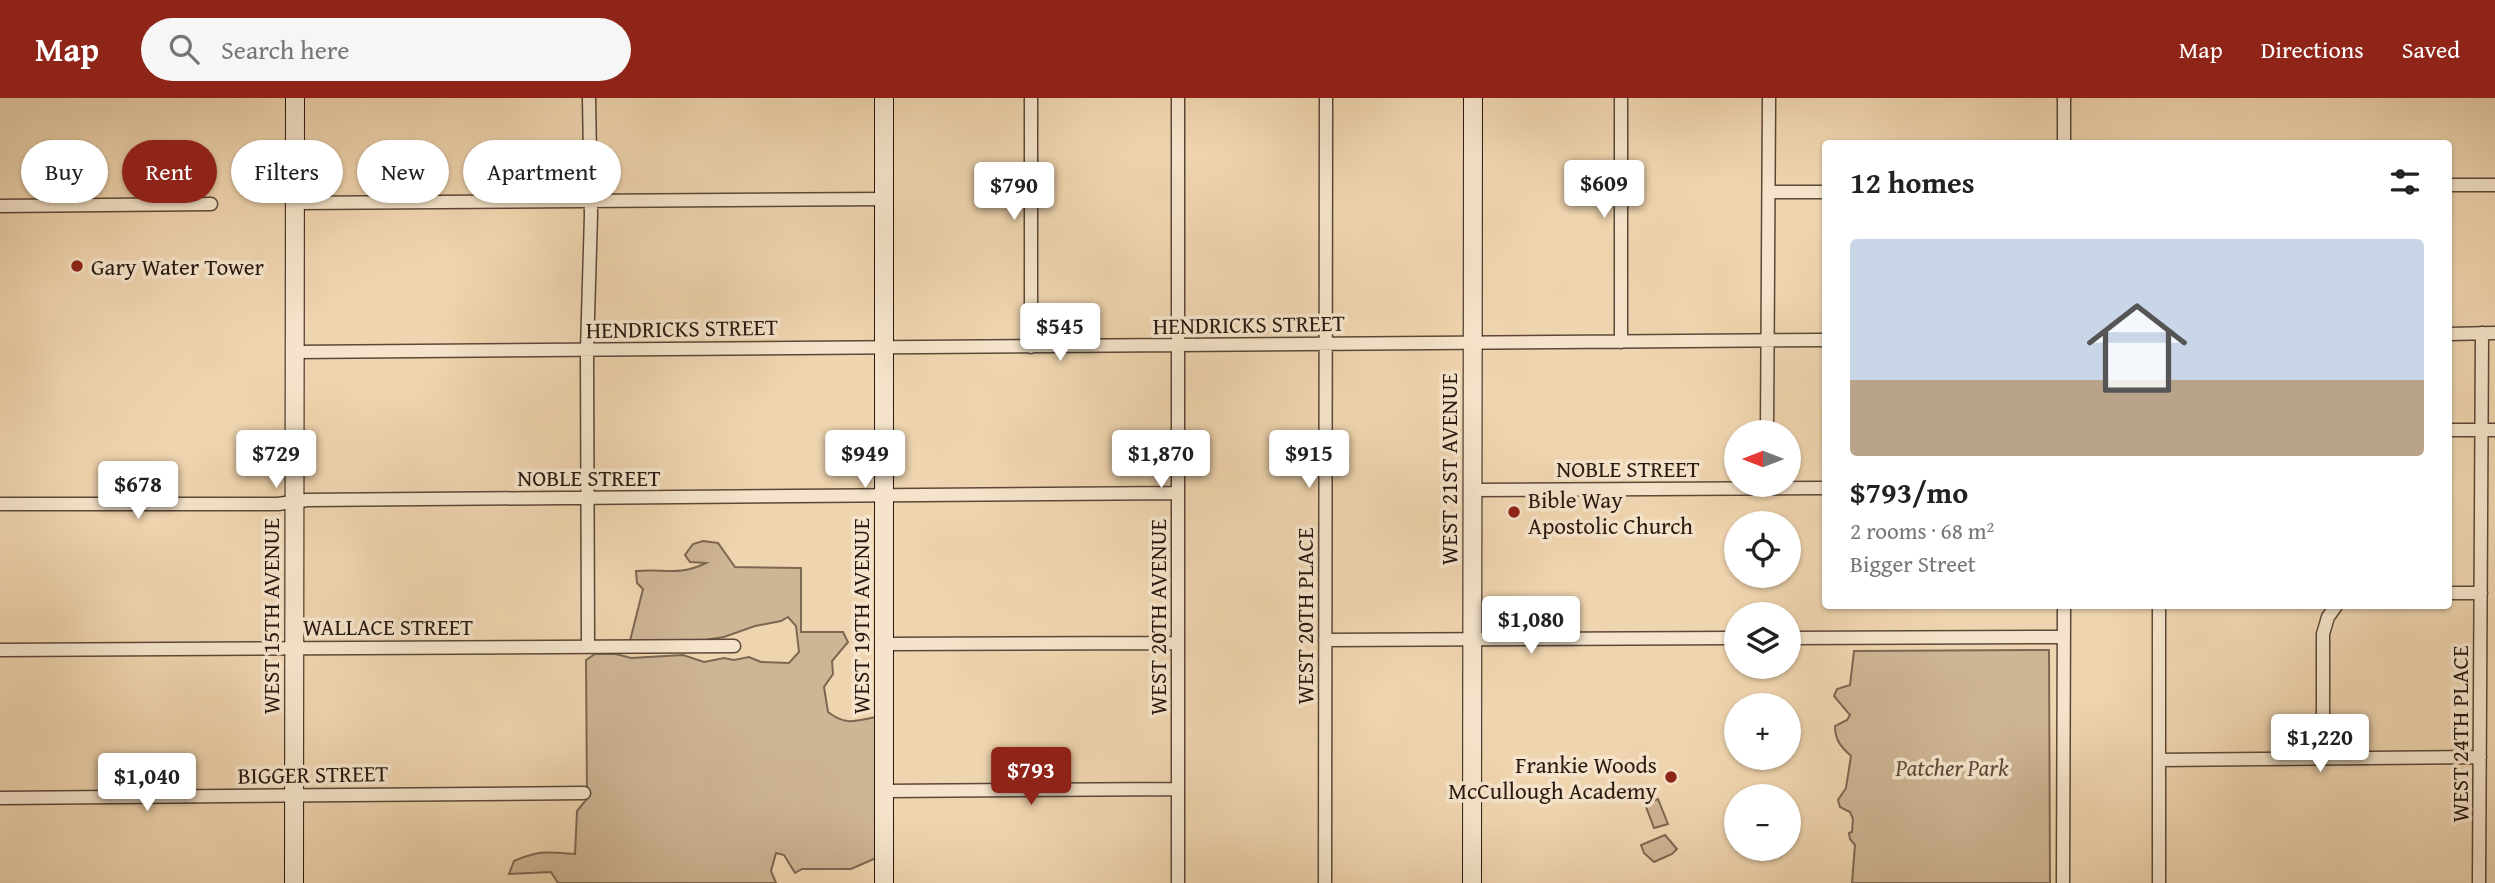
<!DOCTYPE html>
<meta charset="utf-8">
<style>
:root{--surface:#fff;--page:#f6f6f6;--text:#222;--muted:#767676;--line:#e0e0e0;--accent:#8f2418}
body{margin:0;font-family:"Gentium Book Plus",serif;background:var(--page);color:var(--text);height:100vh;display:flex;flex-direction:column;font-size:26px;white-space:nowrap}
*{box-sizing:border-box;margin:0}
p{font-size:23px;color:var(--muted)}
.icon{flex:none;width:38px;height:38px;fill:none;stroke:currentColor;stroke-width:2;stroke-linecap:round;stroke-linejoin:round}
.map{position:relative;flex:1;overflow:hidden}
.panel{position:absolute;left:1822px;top:42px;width:630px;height:469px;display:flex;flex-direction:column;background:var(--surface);border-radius:7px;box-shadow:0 2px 5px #0004}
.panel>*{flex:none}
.banner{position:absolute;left:21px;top:42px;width:665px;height:63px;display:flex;gap:14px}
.needle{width:46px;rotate:270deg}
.buttons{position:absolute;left:1724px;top:322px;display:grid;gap:14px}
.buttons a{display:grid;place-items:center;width:77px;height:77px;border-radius:50%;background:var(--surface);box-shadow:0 2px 5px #0004;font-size:35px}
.price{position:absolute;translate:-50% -60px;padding:0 16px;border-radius:7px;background:#fff;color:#222;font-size:23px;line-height:46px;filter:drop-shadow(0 2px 4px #0008)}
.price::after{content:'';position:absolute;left:50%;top:42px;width:21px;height:16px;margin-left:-10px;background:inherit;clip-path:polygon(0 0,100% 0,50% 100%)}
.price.active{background:var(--accent);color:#fff}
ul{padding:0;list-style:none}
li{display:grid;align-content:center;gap:14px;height:371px;padding:0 28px}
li+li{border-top:2px solid var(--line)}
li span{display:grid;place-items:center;height:217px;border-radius:7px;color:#555}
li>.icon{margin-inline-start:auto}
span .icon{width:126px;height:126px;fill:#fffc;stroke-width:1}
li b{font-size:30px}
h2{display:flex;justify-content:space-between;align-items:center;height:84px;padding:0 28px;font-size:30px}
.chip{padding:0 24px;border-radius:32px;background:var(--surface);box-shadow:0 2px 5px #0004;font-size:24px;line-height:63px}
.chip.active{background:var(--accent);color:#fff}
header{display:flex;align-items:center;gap:42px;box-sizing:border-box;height:98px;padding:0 35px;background:var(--accent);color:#fff}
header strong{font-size:33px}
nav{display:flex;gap:38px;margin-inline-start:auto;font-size:24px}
.search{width:490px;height:63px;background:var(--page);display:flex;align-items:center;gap:18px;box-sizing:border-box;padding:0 24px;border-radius:38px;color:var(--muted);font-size:26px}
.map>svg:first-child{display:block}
.green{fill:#ceb594;stroke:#7c6752;stroke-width:2}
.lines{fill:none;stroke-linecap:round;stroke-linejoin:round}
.street-casing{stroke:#5b4838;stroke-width:15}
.secondary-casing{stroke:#2a1911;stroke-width:20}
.street{stroke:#f5e4cb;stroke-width:12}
.secondary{stroke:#f5e4cb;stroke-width:18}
.poi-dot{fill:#8f2418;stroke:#f5e4cb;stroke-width:2.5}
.labels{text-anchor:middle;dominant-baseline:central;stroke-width:7;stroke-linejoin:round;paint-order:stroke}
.poi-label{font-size:23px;fill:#2a1911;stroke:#f5e4cb;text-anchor:start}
.street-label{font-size:23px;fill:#2a1911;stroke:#f5e4cb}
.park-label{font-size:23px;font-style:italic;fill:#5b4838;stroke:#f5e4cb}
</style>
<header>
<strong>Map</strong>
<div class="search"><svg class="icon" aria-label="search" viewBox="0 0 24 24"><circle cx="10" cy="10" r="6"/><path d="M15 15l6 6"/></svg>Search here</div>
<nav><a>Map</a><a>Directions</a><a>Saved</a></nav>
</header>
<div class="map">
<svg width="2495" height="785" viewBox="0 0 2495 785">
<rect width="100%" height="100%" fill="#efd5af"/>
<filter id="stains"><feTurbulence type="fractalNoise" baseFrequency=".00286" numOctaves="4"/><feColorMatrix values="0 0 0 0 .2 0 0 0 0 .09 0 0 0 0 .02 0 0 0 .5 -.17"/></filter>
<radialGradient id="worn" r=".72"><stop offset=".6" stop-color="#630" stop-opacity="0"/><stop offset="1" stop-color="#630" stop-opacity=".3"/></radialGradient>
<path class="green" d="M 703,443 L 718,445 L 735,469 L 801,470 L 801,534 L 843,534 L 848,544 L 832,563 L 833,576 L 824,589 L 828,614 C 846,628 855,623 876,619 L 876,760 L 851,771 L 802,771 L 795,775 L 784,757 L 776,755 L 771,773 L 776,785 L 558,785 L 551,774 L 509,776 L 514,763 C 540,752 547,754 575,756 L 577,713 L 587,701 L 586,562 L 595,556 L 616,556 L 631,560 L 683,557 L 704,564 L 724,560 L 734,562 L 749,559 L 761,564 L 789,565 L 799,554 L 796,528 L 788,519 L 781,523 L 755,528 L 724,539 L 698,543 L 630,543 L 643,491 L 637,485 L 636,473 C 665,470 677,479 706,465 L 690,464 L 685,457 L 693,446 Z
M 2049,552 L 2050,785 L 1852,785 L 1855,747 L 1850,741 L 1849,735 L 1852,734 L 1853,721 L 1850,714 L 1840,709 L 1838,702 L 1846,690 L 1851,658 C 1841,649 1835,642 1835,628 L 1847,622 L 1850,617 L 1834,598 L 1837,591 L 1850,587 L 1854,553 Z
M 1658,701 L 1668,726 L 1654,730 L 1645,706 Z
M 1665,737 L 1677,751 L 1672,756 L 1654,764 L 1644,755 L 1641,747 Z"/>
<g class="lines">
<defs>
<path id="street" d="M 1031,0 L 1031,249
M 1621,0 L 1621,244
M 2064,0 L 2064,46
M 2448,87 L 2495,87
M 1769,94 L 1825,94
M 295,105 L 884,101
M 0,108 L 211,106
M 2448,236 L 2495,235
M 295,254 L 1825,242
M 2448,332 L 2495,332
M 1767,334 L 1769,0
M 1473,392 L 1825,390
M 0,406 L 278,406 L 307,402 L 1178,395
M 2448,495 L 2481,495
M 2159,508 L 2159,785
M 1788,540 L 2064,539
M 1325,542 L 1736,540
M 884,546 L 1178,545
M 588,548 L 587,252 L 591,117 L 589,0
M 0,552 L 734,548
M 2323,659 L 2323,536 L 2328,519 L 2336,508
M 2159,662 L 2480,659
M 884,693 L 1178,691
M 0,700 L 584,695
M 1178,785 L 1178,0
M 1325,785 L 1326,0
M 2063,785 L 2064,508
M 2479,785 L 2482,235"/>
<path id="secondary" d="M 294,785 L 295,0
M 884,785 L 884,0
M 1472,785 L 1473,0"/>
</defs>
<use href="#street" class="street-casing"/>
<use href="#secondary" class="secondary-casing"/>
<use href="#street" class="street"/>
<use href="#secondary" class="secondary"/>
</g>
<g class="poi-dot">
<circle cx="77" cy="168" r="7"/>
<circle cx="1514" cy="414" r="7"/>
<circle cx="1671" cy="679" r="7"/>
</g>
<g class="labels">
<g class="poi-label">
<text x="91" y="168">Gary Water Tower</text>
<text x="1528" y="401">Bible Way<tspan x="1528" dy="26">Apostolic Church</tspan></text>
<text x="1657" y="666" text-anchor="end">Frankie Woods<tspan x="1657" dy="26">McCullough Academy</tspan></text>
</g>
<g class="street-label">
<text transform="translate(1249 226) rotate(-1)">HENDRICKS STREET</text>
<text transform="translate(682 230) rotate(-1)">HENDRICKS STREET</text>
<text x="1628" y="370">NOBLE STREET</text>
<text transform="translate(1448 371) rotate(-90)">WEST 21ST AVENUE</text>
<text x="589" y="379">NOBLE STREET</text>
<text transform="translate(270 518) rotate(-90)">WEST 15TH AVENUE</text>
<text transform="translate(860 518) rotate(-90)">WEST 19TH AVENUE</text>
<text transform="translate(1304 518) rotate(-90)">WEST 20TH PLACE</text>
<text transform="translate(1157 519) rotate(-90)">WEST 20TH AVENUE</text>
<text x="388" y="528">WALLACE STREET</text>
<text transform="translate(2459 636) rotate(-90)">WEST 24TH PLACE</text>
<text transform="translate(313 676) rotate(-1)">BIGGER STREET</text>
</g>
<g class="park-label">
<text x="1952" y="669">Patcher Park</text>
</g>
</g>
<rect width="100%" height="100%" filter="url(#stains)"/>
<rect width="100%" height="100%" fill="url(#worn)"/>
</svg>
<div class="buttons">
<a><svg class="needle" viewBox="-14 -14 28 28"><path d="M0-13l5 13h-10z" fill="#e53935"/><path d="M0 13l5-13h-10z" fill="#767676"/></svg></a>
<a><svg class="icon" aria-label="locate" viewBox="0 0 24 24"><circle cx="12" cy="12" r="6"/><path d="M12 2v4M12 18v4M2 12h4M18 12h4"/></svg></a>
<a><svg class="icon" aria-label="layers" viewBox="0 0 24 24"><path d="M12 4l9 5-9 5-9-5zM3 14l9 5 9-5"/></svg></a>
<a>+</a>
<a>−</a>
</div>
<b class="price" style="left:1604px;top:122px">$609</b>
<b class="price" style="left:1014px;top:124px">$790</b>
<b class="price" style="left:1060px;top:265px">$545</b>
<b class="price" style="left:276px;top:392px">$729</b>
<b class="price" style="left:865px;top:392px">$949</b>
<b class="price" style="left:1161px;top:392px">$1,870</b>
<b class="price" style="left:1309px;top:392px">$915</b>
<b class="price" style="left:138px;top:423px">$678</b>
<b class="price" style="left:1531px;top:558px">$1,080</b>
<b class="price" style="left:2320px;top:676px">$1,220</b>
<b class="price active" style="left:1031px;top:709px">$793</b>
<b class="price" style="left:147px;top:715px">$1,040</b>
<div class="banner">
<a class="chip">Buy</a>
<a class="chip active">Rent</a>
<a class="chip">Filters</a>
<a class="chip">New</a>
<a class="chip">Apartment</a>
</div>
<section class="panel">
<h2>12 homes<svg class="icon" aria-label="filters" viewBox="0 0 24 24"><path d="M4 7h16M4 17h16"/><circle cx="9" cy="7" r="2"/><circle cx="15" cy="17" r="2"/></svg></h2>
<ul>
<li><span style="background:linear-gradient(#c9d6e8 65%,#b9a48a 0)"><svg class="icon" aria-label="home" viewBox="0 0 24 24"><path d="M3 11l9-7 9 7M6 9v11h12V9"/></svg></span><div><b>$793/mo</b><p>2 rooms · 68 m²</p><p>Bigger Street</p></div></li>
</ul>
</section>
</div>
